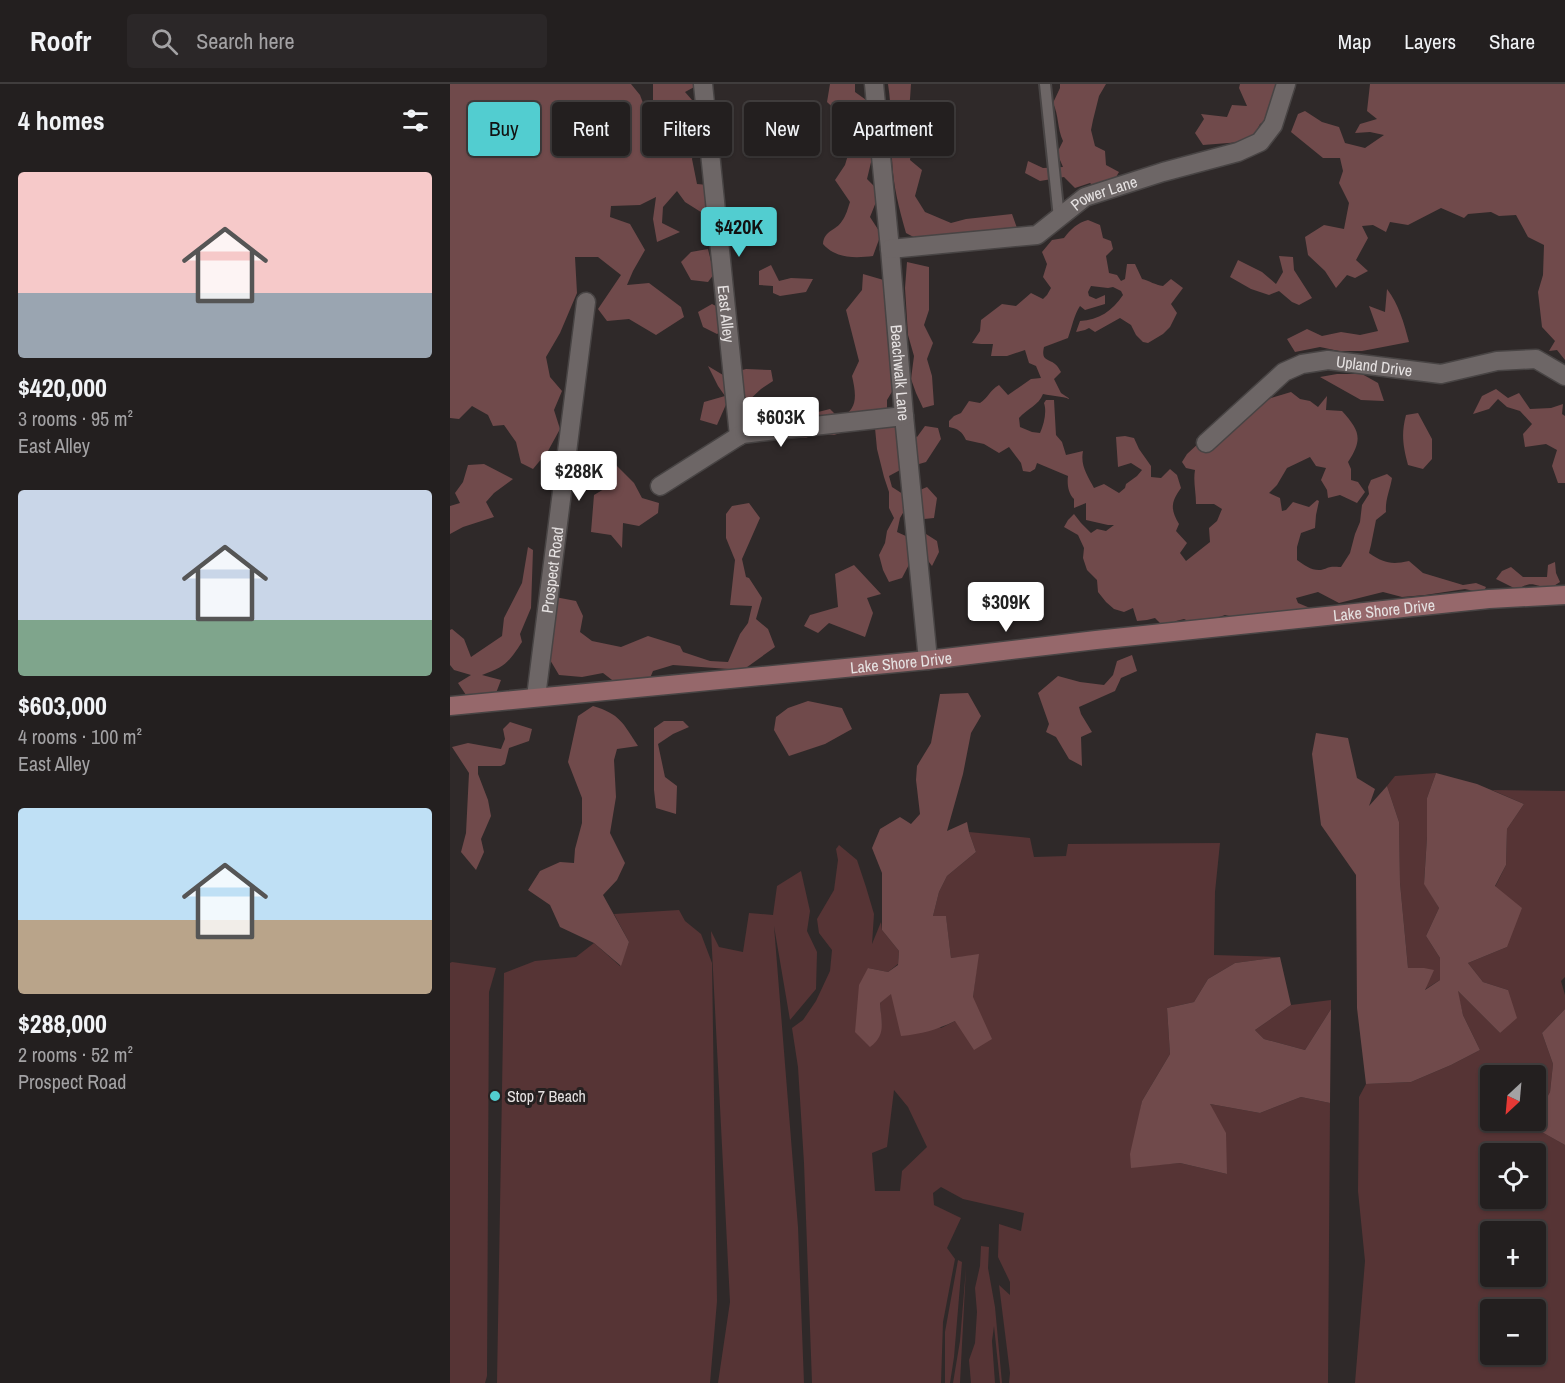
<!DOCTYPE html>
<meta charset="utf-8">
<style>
:root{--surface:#231f1f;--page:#2b2728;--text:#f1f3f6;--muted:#a3a2a4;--line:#403d3d;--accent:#52cdd0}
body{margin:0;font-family:"Archivo Narrow",sans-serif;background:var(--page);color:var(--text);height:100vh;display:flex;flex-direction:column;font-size:22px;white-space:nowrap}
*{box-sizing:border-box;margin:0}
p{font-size:20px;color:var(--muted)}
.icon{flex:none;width:33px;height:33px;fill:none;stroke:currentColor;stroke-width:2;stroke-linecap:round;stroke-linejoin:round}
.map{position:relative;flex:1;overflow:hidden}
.details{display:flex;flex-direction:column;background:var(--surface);width:450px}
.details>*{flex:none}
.hud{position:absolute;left:18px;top:18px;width:570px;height:54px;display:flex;gap:12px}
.needle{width:39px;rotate:206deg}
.tools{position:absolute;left:1030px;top:981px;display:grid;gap:12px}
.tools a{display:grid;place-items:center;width:66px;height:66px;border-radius:6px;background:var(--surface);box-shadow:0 2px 4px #0004,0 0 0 2px var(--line);font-size:30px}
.price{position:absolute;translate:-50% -51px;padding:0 14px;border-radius:6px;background:#fff;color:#222;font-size:20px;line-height:39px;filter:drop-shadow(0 2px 3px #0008)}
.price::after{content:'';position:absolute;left:50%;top:36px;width:18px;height:14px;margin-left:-9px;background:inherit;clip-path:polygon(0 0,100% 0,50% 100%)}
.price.active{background:var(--accent);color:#111}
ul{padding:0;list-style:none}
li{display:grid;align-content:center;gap:12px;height:318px;padding:0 18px}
li span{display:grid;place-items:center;height:186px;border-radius:6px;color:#555}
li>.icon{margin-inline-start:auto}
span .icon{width:108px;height:108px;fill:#fffc;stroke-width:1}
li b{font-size:26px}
h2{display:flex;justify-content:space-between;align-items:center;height:72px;padding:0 18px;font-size:26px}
.chip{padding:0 21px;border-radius:6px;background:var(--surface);box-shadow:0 2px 4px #0004,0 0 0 2px var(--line);font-size:21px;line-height:54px}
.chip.active{background:var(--accent);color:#111}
header{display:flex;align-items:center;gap:36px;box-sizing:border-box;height:84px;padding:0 30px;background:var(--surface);border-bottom:2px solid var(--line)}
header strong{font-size:28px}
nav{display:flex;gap:33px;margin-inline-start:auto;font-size:21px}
.search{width:420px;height:54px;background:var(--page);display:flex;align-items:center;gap:15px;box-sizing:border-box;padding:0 21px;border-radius:6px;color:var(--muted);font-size:22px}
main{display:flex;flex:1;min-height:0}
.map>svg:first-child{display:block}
.green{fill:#563435;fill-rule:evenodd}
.forest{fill:#704a4b}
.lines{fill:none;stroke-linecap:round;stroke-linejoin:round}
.lane-casing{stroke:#484444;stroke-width:14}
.street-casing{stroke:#484444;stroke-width:21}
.secondary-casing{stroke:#484444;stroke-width:21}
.lane{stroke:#6d6666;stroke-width:10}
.street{stroke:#6d6666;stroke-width:18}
.secondary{stroke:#96686b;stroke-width:18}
.poi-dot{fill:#52cdd0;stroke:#252020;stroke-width:2}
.labels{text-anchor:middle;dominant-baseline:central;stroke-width:6;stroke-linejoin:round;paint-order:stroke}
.street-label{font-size:16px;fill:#e5e1e1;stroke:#252020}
.poi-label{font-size:16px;fill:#e5e1e1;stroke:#252020;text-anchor:start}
</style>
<header>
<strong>Roofr</strong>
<div class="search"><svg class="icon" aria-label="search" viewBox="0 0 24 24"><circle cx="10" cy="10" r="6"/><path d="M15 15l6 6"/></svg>Search here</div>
<nav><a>Map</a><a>Layers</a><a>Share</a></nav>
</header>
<main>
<section class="details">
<h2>4 homes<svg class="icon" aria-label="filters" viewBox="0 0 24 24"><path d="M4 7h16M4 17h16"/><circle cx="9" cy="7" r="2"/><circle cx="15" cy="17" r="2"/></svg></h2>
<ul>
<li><span style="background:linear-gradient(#f6c9c9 65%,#9aa5b1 0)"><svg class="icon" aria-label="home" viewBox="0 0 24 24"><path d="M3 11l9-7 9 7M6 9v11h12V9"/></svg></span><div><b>$420,000</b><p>3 rooms · 95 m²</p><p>East Alley</p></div></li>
<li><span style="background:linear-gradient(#c9d6e8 70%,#7fa58c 0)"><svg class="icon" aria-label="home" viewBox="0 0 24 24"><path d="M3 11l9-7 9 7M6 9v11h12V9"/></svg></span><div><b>$603,000</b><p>4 rooms · 100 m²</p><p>East Alley</p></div></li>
<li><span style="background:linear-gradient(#bfe0f5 60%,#b9a48a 0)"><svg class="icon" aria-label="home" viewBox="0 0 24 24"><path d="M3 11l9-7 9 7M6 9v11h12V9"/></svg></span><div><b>$288,000</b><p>2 rooms · 52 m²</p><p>Prospect Road</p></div></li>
</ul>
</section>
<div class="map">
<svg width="1115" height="1299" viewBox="0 0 1115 1299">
<rect width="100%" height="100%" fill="#2f2929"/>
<path class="green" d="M 986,689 L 977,714 L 977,753 L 974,799 L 989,824 L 976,852 L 990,874 L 990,896 L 974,906 L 974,884 L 958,884 L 950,799 L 949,738 L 937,702 L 945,692 Z
M 1042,706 L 1115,707 L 1115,893 L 1111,897 L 1115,911 L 1115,925 L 1092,949 L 1103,980 L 1100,1008 L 1086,1033 L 1086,992 L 1041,992 L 1041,1036 L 1084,1037 L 1081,1042 L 1115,1061 L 1115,1299 L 905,1299 L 915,1177 L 908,1107 L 909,1013 L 916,1000 L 961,998 L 1001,981 L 1030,966 L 1013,931 L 1007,906 L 1050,949 L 1058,906 L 1033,898 L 1018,879 L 1057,863 L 1045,803 L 1056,781 L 1057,745 L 1074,720 ZM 1041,1070 L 1086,1070 L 1086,1114 L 1041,1114 ZM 1041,1148 L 1086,1148 L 1086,1192 L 1041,1192 ZM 1041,1226 L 1086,1226 L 1086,1270 L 1041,1270 Z
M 519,748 L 580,754 L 584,773 L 616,772 L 618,760 L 770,759 L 765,808 L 764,871 L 830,873 L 785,879 L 758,895 L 744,918 L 717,924 L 720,970 L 692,1017 L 681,1083 L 730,1079 L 777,1090 L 760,1020 L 810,1029 L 851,1013 L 880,1019 L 878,1299 L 559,1299 L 560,1289 L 549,1201 L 560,1211 L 560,1198 L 548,1173 L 549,1140 L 571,1147 L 574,1129 L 513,1115 L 491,1103 L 483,1109 L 484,1121 L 511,1134 L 497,1164 L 505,1175 L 493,1238 L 491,1299 L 362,1299 L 354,1079 L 348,983 L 342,944 L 353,936 L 366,917 L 380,887 L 382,866 L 369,849 L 367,835 L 384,806 L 388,776 L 386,765 L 389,761 L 407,776 L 416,803 L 424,830 L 422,860 L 431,838 L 432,846 L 449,867 L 448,880 L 438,888 L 418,884 L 432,944 L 430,919 L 441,909 L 491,944 L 505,937 L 523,913 L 528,871 L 501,874 L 496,833 L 483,832 L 489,808 L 497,792 L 526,768 ZM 444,1006 L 458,1023 L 477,1063 L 452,1087 L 450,1107 L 425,1107 L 422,1069 L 437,1063 Z
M 351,787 L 360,827 L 357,847 L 367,868 L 366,905 L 340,936 L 324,842 L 348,1143 L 354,1299 L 268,1299 L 280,1218 L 261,847 L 269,863 L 293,868 L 299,829 L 323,831 L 327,802 Z
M 229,826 L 235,837 L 251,850 L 262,879 L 267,1217 L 260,1299 L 47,1299 L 54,889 L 85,877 L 126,873 L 144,859 L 170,882 L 179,858 L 164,830 Z
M 2,878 L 46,884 L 39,908 L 37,1292 L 35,1299 L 0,1299 L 0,879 Z
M 881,916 L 881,925 L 855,966 L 814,955 L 805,946 L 841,921 Z
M 531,1162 L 539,1163 L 538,1184 L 545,1223 L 552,1299 L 550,1299 L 544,1242 L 542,1257 L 545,1299 L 521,1299 L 519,1276 L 525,1259 L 527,1228 L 525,1204 L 530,1182 Z
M 508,1176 L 512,1178 L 504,1273 L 500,1299 L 495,1299 L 495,1248 Z
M 516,1184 L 510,1299 L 503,1299 L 510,1257 Z"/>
<path class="forest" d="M 0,0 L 181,0 L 190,11 L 199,35 L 203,22 L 203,0 L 259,0 L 248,1 L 235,8 L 242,16 L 249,51 L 242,75 L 247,100 L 258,101 L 259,115 L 254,130 L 235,118 L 227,107 L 213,123 L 212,139 L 230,148 L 207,158 L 203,135 L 206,113 L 190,121 L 161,122 L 160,133 L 180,140 L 195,166 L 183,187 L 177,201 L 199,199 L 231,223 L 234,233 L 206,251 L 179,235 L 157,237 L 148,225 L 171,191 L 148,173 L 125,173 L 127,209 L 110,249 L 96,273 L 100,293 L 112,307 L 104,326 L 110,345 L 98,367 L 83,385 L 71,379 L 66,358 L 54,341 L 43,342 L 38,331 L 22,322 L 9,335 L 0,334 Z
M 380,0 L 405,0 L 405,8 L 419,18 L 411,42 L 421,45 L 413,61 L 423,70 L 417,95 L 430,108 L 420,133 L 431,150 L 423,172 C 406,174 386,175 373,160 C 374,146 386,147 392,137 C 396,132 398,124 400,118 L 385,96 L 395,81 L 398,71 L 384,61 L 392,32 L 377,18 Z
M 438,0 L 461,0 L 460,15 L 456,37 L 464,49 L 460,76 L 472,86 L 465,112 L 475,128 L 501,139 L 516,135 L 562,130 L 567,144 L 527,162 L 503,149 L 471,157 L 456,149 C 449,124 443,102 442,75 C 441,50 442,25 438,0 Z
M 610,0 L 656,0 L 649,12 L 643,36 L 641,46 L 645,62 L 655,67 L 656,81 L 669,88 L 655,112 L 640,99 L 625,104 L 614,93 L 590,97 L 575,89 L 578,77 L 593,84 L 613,83 L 607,69 L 613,57 C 607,44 609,32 603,19 L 610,4 Z
M 790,0 L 831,0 L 827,29 L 810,40 L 803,54 L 791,58 L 753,61 L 745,49 L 754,35 L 751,30 L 777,33 L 782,21 L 797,22 L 789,4 Z
M 920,0 L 1115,0 L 1115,276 L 1107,266 L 1099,267 L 1105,257 L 1092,243 L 1088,208 L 1093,191 L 1094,161 L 1078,153 L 1066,131 L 1049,132 L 1041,128 L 1018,130 L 1014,134 L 991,124 L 958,141 L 940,138 L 936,148 L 923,141 L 912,142 L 918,154 L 906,176 L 918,187 L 905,194 L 897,191 L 886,204 L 875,187 L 858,171 L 855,153 L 874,141 L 894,145 L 899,119 L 889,99 L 893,87 L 890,74 L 873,74 L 841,48 L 848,30 L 855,27 L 872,38 L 889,43 L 895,59 L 915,64 L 934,51 L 920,48 L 905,49 L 910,40 L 927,35 L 917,27 Z
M 638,136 L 650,141 L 653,154 L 661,157 L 663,165 L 656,172 L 659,189 L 667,191 L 671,197 L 675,195 L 677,180 L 685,180 L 692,195 C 700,197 705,201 713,202 L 721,195 L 733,204 L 721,220 L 727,229 L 720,243 L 713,250 L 698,259 L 693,258 L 686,251 L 681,241 L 670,234 L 645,248 L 639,244 L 635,246 L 626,248 L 630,237 C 649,236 662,227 673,211 L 671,207 L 663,203 L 658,204 L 641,202 L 638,208 L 639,212 L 646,215 L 655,211 L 655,220 L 635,226 L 630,222 C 624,231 622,243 618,254 L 594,263 C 591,277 597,274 605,280 C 608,282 609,285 611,288 L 604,295 L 611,309 L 620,315 C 611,312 603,312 593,310 C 589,321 577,325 569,334 L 570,343 L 582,348 L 590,349 C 594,340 597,328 594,319 L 596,316 L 604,316 L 606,351 L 612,358 L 616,371 L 633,367 C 630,382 638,392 644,404 L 654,400 L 669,409 L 675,404 L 676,400 L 687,392 L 692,386 L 681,379 L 668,383 L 666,353 L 675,352 L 684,354 L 689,365 L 701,382 L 701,393 L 711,394 L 720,385 L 727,391 L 731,404 C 721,418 720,425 729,440 L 726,447 L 737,459 L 730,469 L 736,477 L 760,458 L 759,444 L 767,437 L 772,425 L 764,420 L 746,420 C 746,408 743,397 745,386 L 736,384 L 732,378 L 737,370 L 750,358 L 821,314 L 841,308 L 850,315 L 860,317 L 868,323 L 877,312 L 876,326 L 892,327 C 910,347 913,355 898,378 L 901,385 L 901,396 L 908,398 L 915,408 L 907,419 L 890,411 L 878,414 L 877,406 L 871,396 L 876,384 L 866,382 L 860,373 L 837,384 L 827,401 L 819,409 L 830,414 L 832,427 L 836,426 L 843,418 L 859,423 L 867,416 L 869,417 L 866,431 L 865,444 L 851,449 L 847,463 L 847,476 C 854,481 862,487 871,486 C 881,483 878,482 891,483 L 900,469 L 905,450 L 910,438 L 912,421 L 919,410 L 918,403 L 921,396 L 937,390 L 942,394 C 940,406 935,416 936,428 L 926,436 L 921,461 L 919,469 C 934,479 941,481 959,477 L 973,489 L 1013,501 L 1026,499 L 1036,503 L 1033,509 L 1015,505 L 975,511 L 952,513 L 933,508 L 889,519 L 868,508 L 846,514 L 848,519 L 860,524 L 858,537 L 814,549 L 804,532 L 788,534 L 775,531 L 747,541 L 734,535 L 726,537 L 715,544 L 705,534 L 697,536 L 687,537 L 683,524 L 674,528 L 664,525 L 656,518 L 648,508 L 647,496 L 637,486 L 633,474 L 634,464 L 628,451 L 614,443 L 618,436 L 624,430 L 631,439 L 641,449 L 647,445 L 656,447 L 664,441 L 658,441 L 636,436 L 636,419 L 624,424 L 624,415 C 618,409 617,400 618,392 L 587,379 L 585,385 L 580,388 L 573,387 L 571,379 L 559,363 L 549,369 L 534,360 L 516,356 C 512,347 508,345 499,343 L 499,337 L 504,332 L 511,329 L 519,317 L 530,319 C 538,314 540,306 549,301 L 558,311 L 581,295 L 591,294 L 586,282 L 579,279 L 575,266 L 557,272 L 541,272 L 543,260 L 531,260 L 522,259 L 530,247 L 531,236 L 552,220 L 566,222 L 581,209 L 593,215 L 597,211 L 601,204 L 593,193 L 597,180 L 592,168 L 602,156 L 614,154 C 621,145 627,139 638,136 Z
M 258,165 L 264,190 L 258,198 L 241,196 L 231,178 L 241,168 Z
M 829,172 L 843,173 L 844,186 L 862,214 L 849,221 L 842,218 L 829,207 L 819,211 L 801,205 L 780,193 L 788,176 L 812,188 L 826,200 L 833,188 Z
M 457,178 L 479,183 L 479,226 L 474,241 L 483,259 L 477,275 L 482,292 L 484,321 L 473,324 L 466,309 L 461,295 L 464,272 L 458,251 L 455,204 Z
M 321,181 L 329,197 L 341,194 L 363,195 L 356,208 L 330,212 L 323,209 L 323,202 L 309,201 L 309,187 Z
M 413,190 L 437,197 L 435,224 L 443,306 L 437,316 L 437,338 L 467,353 L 475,342 L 488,344 L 491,355 L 476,378 L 452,385 L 439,392 L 442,403 L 456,412 L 477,403 L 487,414 L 484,434 L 474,435 L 457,422 L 450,434 L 447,448 L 458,453 L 463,462 L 476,450 L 487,457 L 489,468 L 482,482 L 476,474 L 463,473 L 452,494 L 439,498 L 433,486 L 429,471 L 435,459 L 437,447 L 444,434 L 439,424 L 439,408 L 434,393 L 427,365 L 425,344 L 399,346 L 384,351 L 365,349 L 356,354 L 326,353 L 304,343 L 296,334 L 301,329 L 320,333 L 329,327 L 343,322 L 353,330 L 364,329 L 380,325 L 389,334 C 409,326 406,310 402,292 L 409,277 L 396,226 L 412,206 Z
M 937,205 C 949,221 954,239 959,258 L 912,267 L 889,267 L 870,263 L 845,268 L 837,255 L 857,245 L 872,252 L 891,248 L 910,251 L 928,247 L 919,222 L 935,228 Z
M 262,220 L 268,223 L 282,240 L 267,250 L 253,243 L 248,228 Z
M 258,282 L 273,291 L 296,285 L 321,286 L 323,297 L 311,305 L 296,319 L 278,316 L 267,341 L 250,336 L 254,318 L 275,312 L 268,302 Z
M 887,290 L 912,290 L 928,299 L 934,317 L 911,316 L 870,293 Z
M 1046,305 L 1058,314 L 1069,309 L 1080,325 L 1101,324 L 1113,320 L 1112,330 L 1115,332 L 1115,399 L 1108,399 L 1102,382 L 1107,366 L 1096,360 L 1075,363 L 1073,350 L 1082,340 L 1070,327 L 1057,323 L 1048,315 L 1039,325 L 1023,330 L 1032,312 Z
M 968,329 L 982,355 L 982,375 L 973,385 L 958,381 C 953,362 951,350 956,331 Z
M 149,377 L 164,379 L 184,399 L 192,414 L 209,419 L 208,429 L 189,442 L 173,439 L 172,464 L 161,451 L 141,448 L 144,411 L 154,405 L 148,394 Z
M 34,380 L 63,395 L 44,409 L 36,418 L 44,433 L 13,443 L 0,450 L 0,422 L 10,419 L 5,409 L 13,398 L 18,381 Z
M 299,419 L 310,434 L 292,475 L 296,493 L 299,494 L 312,514 L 306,535 L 318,545 L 325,563 L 293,586 L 223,581 L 203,587 L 195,606 L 179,609 L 153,589 L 132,593 L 109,591 L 90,559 L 105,513 L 126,517 L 133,532 L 130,548 L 142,557 L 171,563 L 198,552 L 230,562 L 233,568 L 260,577 L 278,578 L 290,550 L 298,539 L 302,522 L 280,521 L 285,476 L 276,454 L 276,430 L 282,422 Z
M 78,463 L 83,466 L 81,524 L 70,550 L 72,558 C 59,578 55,583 32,591 L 51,596 L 43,617 L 18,614 L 8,599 L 21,591 L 4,586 L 0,581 L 0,546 L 2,545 L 14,555 L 21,573 L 52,552 L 54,534 L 72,499 Z
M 1105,478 L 1106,489 L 1110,498 L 1099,505 C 1085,501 1080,496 1068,506 L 1046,495 L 1052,487 L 1061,483 L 1073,493 L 1097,493 L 1098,481 Z
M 404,481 L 431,510 L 417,514 L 423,529 L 415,553 L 379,539 L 368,549 L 354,542 L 360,531 L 388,523 L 385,490 Z
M 682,571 L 687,587 L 671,594 L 665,607 L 629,623 L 631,630 L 642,648 L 631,653 L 632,682 L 619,675 L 606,653 L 596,648 L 599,640 L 588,609 L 608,592 L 630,598 L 654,601 L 663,591 L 667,577 Z
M 518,609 L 531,632 L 521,649 L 513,690 L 497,747 L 517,738 L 519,748 L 526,768 L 497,792 L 489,808 L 483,832 L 496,832 L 501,874 L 529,870 L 523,913 L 542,955 L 524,966 L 505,937 C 486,946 472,950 451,952 L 441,910 L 430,919 C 431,937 437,951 420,963 L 405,948 L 409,901 L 418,884 L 438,888 L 448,881 L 449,867 L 432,846 L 432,789 L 422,764 L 430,745 L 450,733 L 461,740 L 470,730 L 466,696 L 467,682 L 481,659 L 490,610 Z
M 358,617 L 392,624 L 402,645 L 375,660 L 339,672 L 324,646 L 326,633 L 338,624 Z
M 143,622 C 170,630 173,639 188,662 L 167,665 L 164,676 L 166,713 L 160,749 L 175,779 L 167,796 L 153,811 L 179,858 L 171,882 L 144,859 L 110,843 L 100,821 L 78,806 L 90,787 L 110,778 L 124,779 L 125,765 L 132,739 L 132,714 L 118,678 L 128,632 Z
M 214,637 L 233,637 L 239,643 L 223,650 L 208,660 L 215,693 L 227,702 L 226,730 L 206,724 L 204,706 L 204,644 Z
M 60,638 L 82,645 L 79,657 L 59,664 L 55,680 L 51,682 L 28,682 L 28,690 L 38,716 L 41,732 L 31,755 L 34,768 L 26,786 L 11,768 L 16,749 L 19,689 L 2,663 L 18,659 L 51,665 L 55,655 L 53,645 Z
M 866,649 L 898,654 L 907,694 L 925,705 L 919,722 L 937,702 L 949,738 L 950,799 L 958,884 L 974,884 L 984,886 L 975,906 L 990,896 L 990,874 L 976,852 L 989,824 L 974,800 L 977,753 L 977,714 L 986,689 L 1027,700 L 1074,720 L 1057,745 L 1056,781 L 1045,802 L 1072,824 L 1057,863 L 1018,879 L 1033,898 L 1058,906 L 1067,934 L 1050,949 L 1008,907 L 1013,931 L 1030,966 L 1001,981 L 961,998 L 916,1000 L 907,924 L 906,791 L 871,741 L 862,670 Z
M 830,873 L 841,921 L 805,946 L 814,955 L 855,966 L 881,925 L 880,1019 L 851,1013 L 810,1029 L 760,1020 L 776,1049 L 777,1090 L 730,1079 L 681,1084 L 680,1070 L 692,1017 L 720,970 L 717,924 L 744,918 L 758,895 L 785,879 Z
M 1115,925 L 1115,1061 L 1081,1042 L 1084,1037 L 1086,1036 L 1086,1033 L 1100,1008 L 1103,980 L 1092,949 Z"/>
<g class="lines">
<defs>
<path id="lane" d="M 595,0 L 609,134"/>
<g id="street">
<path id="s1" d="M 253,0 L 289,352"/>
<path id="s2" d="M 424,0 L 440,165 L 454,332 L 478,576"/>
<path id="s3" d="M 440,165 L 587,151 L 635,113 L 713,88 L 788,68 L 810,58 L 823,41 L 836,0"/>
<path id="s4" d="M 756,359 L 834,288 L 852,280 L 878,276 L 991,290 L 1047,277 L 1086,275 L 1115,292"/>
<path d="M 210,402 L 292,350 L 454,332"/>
<path id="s5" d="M 86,613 L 136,218"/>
</g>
<g id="secondary">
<path id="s6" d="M 0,622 L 478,576 L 646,556 L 1039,515 L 1115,511"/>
</g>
</defs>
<use href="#lane" class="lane-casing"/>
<use href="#street" class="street-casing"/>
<use href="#secondary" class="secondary-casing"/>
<use href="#lane" class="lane"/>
<use href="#street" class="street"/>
<use href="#secondary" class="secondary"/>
</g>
<circle class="poi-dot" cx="45" cy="1012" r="6"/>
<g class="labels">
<g class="street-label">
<text stroke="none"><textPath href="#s3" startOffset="228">Power Lane</textPath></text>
<text stroke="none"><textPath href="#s1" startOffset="231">East Alley</textPath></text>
<text stroke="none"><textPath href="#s4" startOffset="198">Upland Drive</textPath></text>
<text stroke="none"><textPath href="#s2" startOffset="290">Beachwalk Lane</textPath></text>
<text stroke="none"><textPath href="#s5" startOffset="128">Prospect Road</textPath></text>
<text stroke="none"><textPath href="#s6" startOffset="939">Lake Shore Drive</textPath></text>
<text stroke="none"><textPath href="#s6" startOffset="453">Lake Shore Drive</textPath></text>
</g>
<g class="poi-label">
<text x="57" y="1012">Stop 7 Beach</text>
</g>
</g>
</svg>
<div class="tools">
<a><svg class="needle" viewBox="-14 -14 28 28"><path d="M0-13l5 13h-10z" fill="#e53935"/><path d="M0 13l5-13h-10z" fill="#a3a2a4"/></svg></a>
<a><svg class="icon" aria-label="locate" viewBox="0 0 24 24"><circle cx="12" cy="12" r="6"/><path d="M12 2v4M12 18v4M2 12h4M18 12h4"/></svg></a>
<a>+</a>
<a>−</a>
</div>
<b class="price active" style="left:289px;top:174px">$420K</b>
<b class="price" style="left:331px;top:364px">$603K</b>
<b class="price" style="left:129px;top:418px">$288K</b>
<b class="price" style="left:556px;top:549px">$309K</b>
<div class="hud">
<a class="chip active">Buy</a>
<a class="chip">Rent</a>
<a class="chip">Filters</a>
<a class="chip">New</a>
<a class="chip">Apartment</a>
</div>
</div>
</main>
